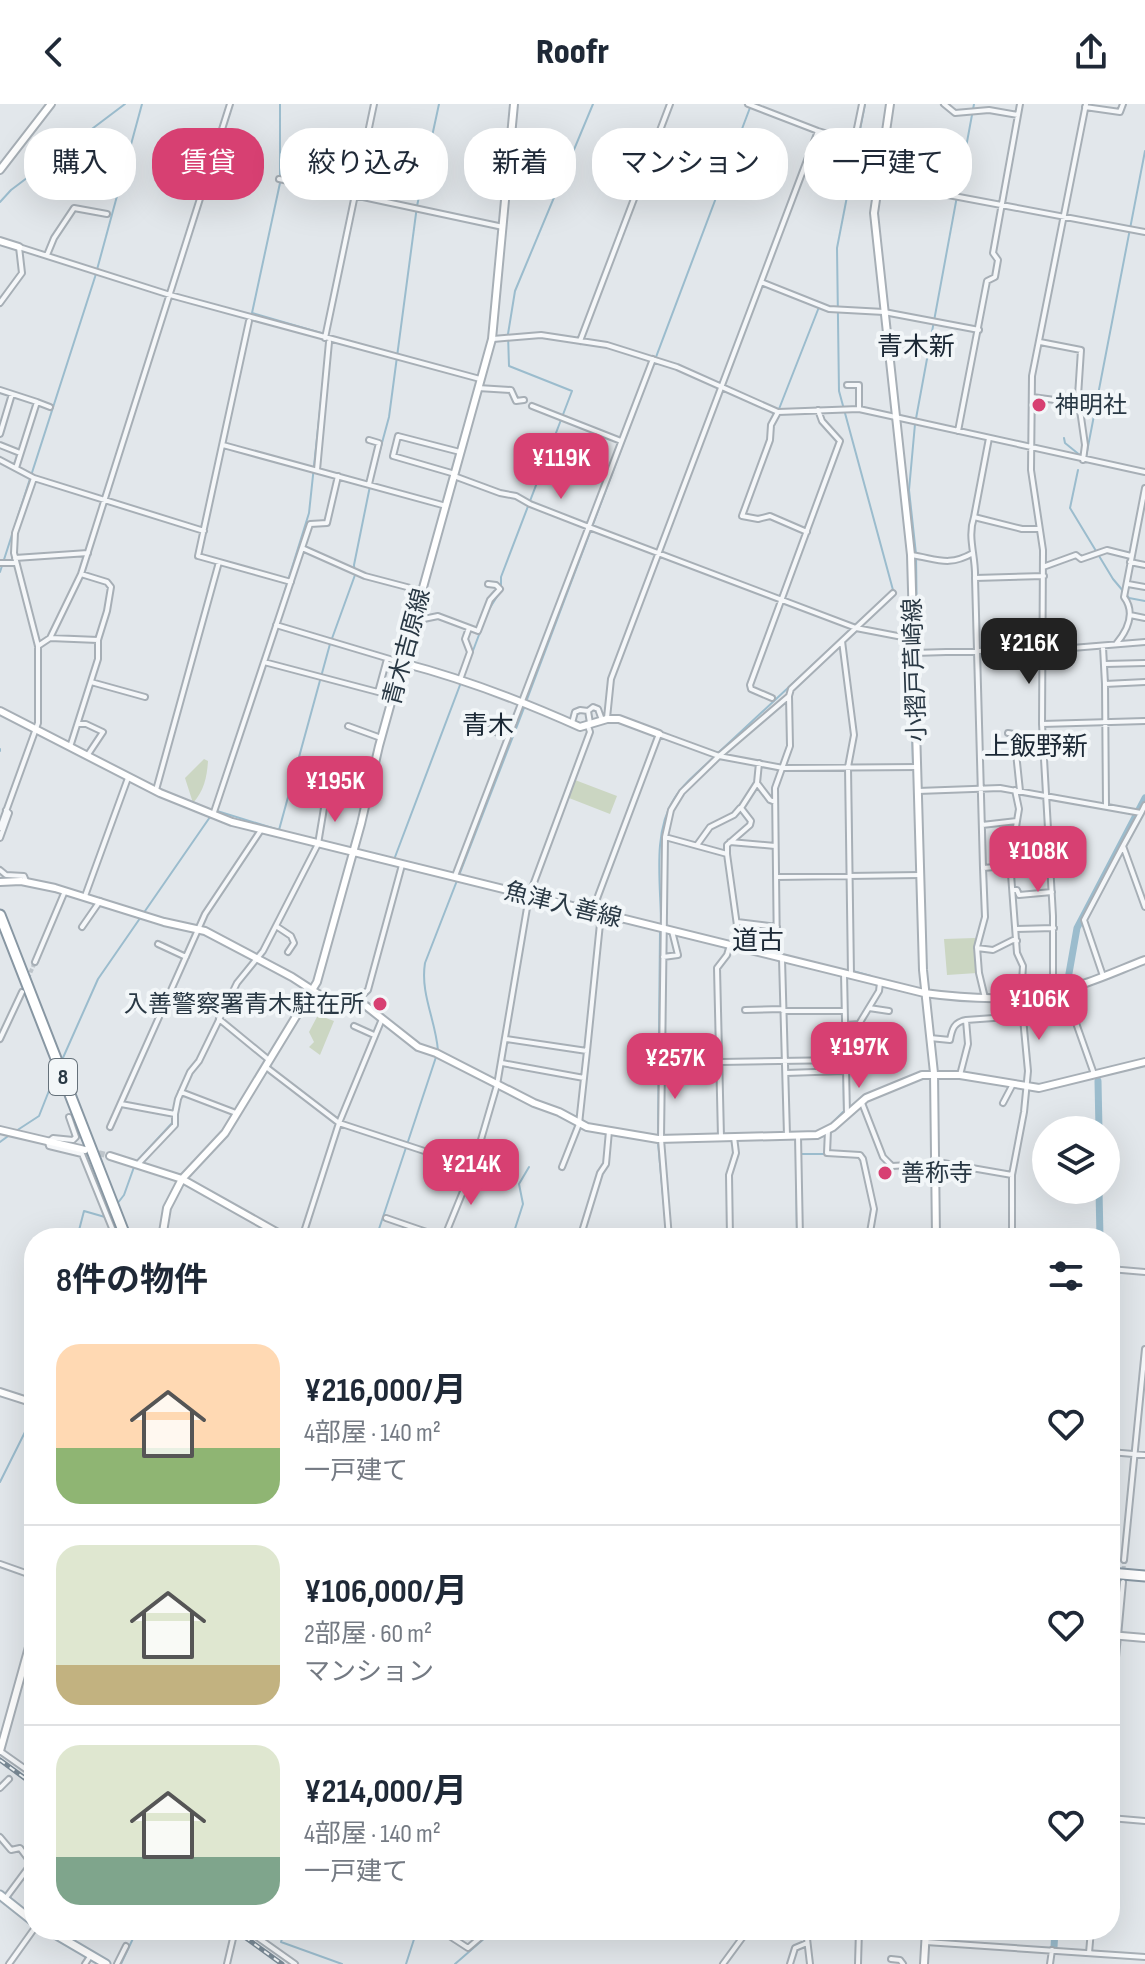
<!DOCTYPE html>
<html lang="ja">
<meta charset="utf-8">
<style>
:root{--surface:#fff;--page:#f2f2f3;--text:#1f2937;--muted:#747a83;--line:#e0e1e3;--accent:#d74072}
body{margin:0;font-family:"Sofia Sans Condensed","Noto Sans JP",sans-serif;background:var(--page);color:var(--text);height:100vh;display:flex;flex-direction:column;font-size:30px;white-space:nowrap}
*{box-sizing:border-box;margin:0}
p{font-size:26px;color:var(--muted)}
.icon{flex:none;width:44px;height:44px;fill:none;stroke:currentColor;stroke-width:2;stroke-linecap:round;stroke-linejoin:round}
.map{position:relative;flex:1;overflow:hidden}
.panel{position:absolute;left:24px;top:1124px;width:1096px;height:712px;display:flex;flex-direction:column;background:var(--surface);border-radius:32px;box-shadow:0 8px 32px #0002}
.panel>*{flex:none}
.hud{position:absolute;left:24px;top:24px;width:1098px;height:72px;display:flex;gap:16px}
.controls{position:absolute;left:1032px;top:1012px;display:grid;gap:16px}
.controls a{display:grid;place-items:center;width:88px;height:88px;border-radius:50%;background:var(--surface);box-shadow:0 8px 32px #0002;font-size:40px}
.price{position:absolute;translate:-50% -68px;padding:0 18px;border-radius:16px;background:var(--accent);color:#fff;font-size:26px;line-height:52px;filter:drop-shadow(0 2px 4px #0008)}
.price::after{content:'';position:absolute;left:50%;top:48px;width:24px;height:18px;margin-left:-12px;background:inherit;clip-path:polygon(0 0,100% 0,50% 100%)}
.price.active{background:#222;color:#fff}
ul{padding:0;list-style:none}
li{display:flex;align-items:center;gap:24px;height:200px;padding:0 32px}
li+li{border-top:2px solid var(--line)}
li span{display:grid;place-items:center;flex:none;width:224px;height:160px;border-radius:24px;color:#555}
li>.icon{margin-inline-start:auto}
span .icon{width:96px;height:96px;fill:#fffc;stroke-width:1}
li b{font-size:34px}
h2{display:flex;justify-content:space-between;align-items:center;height:96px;padding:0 32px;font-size:34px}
.tag{padding:0 28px;border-radius:32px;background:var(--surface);box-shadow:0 8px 32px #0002;font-size:28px;line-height:72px}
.tag.active{background:var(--accent);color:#fff}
header{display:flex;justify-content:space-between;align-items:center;height:104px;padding:0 32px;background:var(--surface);font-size:36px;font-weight:800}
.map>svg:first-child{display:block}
.green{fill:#cbd6c2}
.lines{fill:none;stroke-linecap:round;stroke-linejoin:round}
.stream{stroke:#9bbccd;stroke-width:2}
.river{stroke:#9bbccd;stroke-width:7}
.street-tunnel{stroke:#bdc4ca;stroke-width:4;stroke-dasharray:4 2;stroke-linecap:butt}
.secondary-tunnel{stroke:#bdc4ca;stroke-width:6;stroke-dasharray:6 3;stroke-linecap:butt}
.street-casing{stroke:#a7afb6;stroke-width:8}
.secondary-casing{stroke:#a7afb6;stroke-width:10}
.primary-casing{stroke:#a0aeb8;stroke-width:11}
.highway-casing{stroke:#8897a3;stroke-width:13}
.street{stroke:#f5f7f9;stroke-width:4}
.secondary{stroke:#fff;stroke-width:6}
.primary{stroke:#fff;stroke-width:7}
.highway{stroke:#fff;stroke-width:9}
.rail-casing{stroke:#7a8a96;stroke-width:5}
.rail{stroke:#f2f6f8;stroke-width:2;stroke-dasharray:6;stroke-linecap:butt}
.poi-dot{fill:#d74072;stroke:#f2f6f8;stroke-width:3}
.labels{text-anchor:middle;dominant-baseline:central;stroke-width:8;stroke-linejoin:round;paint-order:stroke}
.shield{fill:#f2f6f8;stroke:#65717a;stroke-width:2}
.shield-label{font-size:22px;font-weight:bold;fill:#293844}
.poi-label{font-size:24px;fill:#293844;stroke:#f2f6f8;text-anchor:start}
.street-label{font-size:24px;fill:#293844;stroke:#f2f6f8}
.neighbourhood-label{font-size:26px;fill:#1b2835;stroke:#f2f6f8}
</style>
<header><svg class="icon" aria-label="back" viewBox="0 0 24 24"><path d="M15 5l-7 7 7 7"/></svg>Roofr<svg class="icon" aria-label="share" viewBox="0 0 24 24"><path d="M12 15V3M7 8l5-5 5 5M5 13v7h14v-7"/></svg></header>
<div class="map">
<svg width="1145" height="1860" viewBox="0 0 1145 1860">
<rect width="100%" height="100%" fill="#e2e7eb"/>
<path class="green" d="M 204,655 L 208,657 C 207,673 204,687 193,699 L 185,674 Z
M 575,676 L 617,692 L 610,710 L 569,694 Z
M 975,834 L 977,869 L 947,871 L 944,835 Z
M 318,911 L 334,917 L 320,951 L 309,943 L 314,938 L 309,928 Z"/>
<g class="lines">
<path class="stream" d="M 280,0 L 280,79 L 252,209 L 321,229
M 0,98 L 11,86 L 125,0
M 772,316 L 779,305 L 819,203
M 1064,334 L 1065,339 L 1081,352
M 1086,353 L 1145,47
M 376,361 L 389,313 L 417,102 L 439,0
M 1078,366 L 1070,404 L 1113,475 L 1129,494 L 1145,497
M 742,407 L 768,335 L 769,322
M 0,468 L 95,173 L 142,0
M 917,533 L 916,450 L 909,386 L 915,320 L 974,0
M 910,541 L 913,662
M 267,544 L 309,409 L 327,240
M 526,598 L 751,1
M 0,645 L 0,647
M 718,649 L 893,486 L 839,287 L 837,144 L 865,0
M 851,666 L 889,665
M 851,699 L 853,867 L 871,872 L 873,874
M 217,707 L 279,726 L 330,540 L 355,471 L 354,461 L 370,382
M 395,753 L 488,507 L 501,486 L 501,473 L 572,287 L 509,262 L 508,230 L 515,187 L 593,0
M 661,820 C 661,781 652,729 674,695 C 684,679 700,666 714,653
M 62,956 L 98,875 L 210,713
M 827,1024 L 844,1007 L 843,919
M 16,1027 L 39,1012 L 56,969
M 658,1032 L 660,827
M 0,1038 L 11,1030
M 658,1039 L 667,1134
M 137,1057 L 173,1018
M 117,1100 L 124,1091 L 134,1063
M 77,1134 L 84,1107 L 105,1113
M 376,1134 L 438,947 C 436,917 420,890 425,859 L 524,604
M 512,1134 L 523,1100 L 519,1080 L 529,1063
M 797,1134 L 796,1050 L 825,1050 L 826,1035
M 0,1378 L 30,1318 L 34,1302
M 285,1826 L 281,1838 L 342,1860
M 121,1860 L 137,1826
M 406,1860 L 417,1826
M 455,1860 L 494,1826"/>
<path class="river" d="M 1068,875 L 1077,824 L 1145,694
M 1098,977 L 1099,1026
M 1099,1086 L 1100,1134
M 1054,1843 L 1055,1826"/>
<path class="street-tunnel" d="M 28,874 L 35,858
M 1123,1478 L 1124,1456"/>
<path class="secondary-tunnel" d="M 90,1047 L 110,1052"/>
<defs>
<path id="street" d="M 748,0 L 818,27 L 881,46
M 944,0 L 955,9 L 989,6 L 1018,11
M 1085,3 L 1120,8 L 1123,0
M 854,39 L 862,0
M 279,75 L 503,123
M 879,78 L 1145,128
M 19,143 L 170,191 L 480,275
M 47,151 L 54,134 L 74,104 L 107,110
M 761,178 L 829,205 L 884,208 L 979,226
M 0,199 L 22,169 L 19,143
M 249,217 L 198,452 L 291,478
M 325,234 L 374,0
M 493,235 L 541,231 L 607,241 L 677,263 L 778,308 L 859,305 L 1145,368
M 580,237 L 670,0
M 1040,238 L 1081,246 L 1078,292 L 1085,341 L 1083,356
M 847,281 L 859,281 L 859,305
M 478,284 L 511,286 L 516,297 L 524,296
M 0,286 L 37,298 L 16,364
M 1032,293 L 1055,296
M 37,298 L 50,303
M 532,302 L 621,337
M 778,308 L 771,321 L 770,336 L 742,412 L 758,415 L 770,412 L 807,428
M 958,327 L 987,177 L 995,173 L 998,156 L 993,149 L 1020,0
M 0,330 L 12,290
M 0,341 L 20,349
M 223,341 L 446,402
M 0,356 L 34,374 L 204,427
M 317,366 L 329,238
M 455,370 L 393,352 L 398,332 L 460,348
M 454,372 L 500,389 L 516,392 L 530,400 L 589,423 L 856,524 L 913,535
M 369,380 L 379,339 L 369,336
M 974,413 L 989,334
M 1039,425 L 1022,425 L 974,413 C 967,434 976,452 975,474 L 1044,472
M 302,444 L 365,472 L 422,487
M 911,451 C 938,455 948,463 973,449
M 15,454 L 88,449
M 1130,458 L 1145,461
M 0,459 L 16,459
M 1043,463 L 1076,451 L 1081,455 L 1107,446 L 1131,452
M 975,474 L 983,764
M 1128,480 L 1145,483
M 1130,511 L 1145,514
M 414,517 L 438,512 L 478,527 L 490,496 L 500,485 L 496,481 L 488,480
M 276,521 L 403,559
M 50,534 L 98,536
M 842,537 L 854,631 L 848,663 L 851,871
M 1116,540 C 1127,527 1136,509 1124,493 L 1145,384
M 38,542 L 50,534 L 81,470 L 230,0
M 1103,543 L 1105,580 L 1145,578
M 914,549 L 1072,544 L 1145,538
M 264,558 L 393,592
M 1105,560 L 1145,559
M 461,573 L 470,548 L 465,535 L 469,524
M 91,578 L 145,593
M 1105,580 L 1106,702
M 378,588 L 387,555
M 772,594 L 751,585 L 750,581 L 840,337 L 822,317 L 818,306
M 588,607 L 593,603 L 598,605 L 602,616
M 607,614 L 611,575 L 818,27
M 572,619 L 575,608 L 580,606 L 588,607 L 590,619
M 78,620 L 86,620 L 103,628 L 87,652
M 1042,620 L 1145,617
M 348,622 L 381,634
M 481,622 L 508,633
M 1008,629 L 1014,630 L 1020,687
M 70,643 L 98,555 L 98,536 L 107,507 L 111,483 L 107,478 L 81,470
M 757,679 L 759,659
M 156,686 L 219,458
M 918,687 L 1000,684 L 1141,709 L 1145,701
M 213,711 L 310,420 L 327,419 L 338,372
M 982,721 L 1017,717
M 0,724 L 38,619 L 38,542 L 14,449 L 15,429 L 34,374
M 665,733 L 727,750 L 727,741 L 750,721 L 751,717 L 741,704 L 757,679 L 770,696 L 775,698
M 0,734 L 9,709 L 6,706
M 730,738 L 775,742
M 697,741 L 710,723 L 734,711 L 740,704
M 1123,742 L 1141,709
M 727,750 L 740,843
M 0,766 L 6,771 L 24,772 L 26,777
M 455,772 L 653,255
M 776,773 L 920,771
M 1013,786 L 1017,786 L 1019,791 L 1052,788
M 85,792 L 128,674
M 592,808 L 659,630 L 719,652 L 783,664 L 918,663
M 737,818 L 777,823
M 276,822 L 291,832 L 294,839 L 288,848
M 82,823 L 100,797
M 1016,825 L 1054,824
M 158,840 L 186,853
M 977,844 L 993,846 L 1013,836 L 1017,837
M 663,853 L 678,851 L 672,827
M 777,853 L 775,684 L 790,642 L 789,592
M 782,855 L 787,1031
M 35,858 L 65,787
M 844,869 L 847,1010
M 1103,872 L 1084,816 L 1123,742 L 1145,803
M 1064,885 L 1094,970
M 1053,887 L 1053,812 L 1042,620 L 1043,446 L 1031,366 L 1032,272 L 1086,0
M 985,894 L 979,869 L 977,843 L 985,813 L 983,764 L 1051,758
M 355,898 L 368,886 L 402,761
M 869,904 L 889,907
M 745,906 L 783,905
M 783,907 L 844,907
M 219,915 L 269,956
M 845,921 L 859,920 L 879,887 L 880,879
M 354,922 L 374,931
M 930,934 L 950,936 C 952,925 954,918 966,916
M 0,935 L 22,888
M 506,935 L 587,947 L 584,974
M 587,947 L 601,810
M 502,959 L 584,974 L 579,1020 L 562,1063
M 662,959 L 845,956
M 266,963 L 339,1019 L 473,1063
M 786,969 L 844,967
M 960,971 L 968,940 L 966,916 L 1023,912
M 181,988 L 236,1009
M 862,999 L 883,1053 L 892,1062 L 943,1059 L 1012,1071
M 1003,999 L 1013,980
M 121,1000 L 175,1010 L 178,995 L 190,968 L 199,957 L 237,879 L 263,847 L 318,740 L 326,692
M 69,1013 L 76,1033 L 73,1036 L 53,1034 L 48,1038 L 49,1042 L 82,1050 L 116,1134
M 110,1023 L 205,810 L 261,726
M 828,1026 L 827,1049 L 860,1051 L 863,1055 L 874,1105 L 869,1134
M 798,1032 L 800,1134
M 721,1033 L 717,864 L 727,851 L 730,841
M 138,1060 L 175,1021 L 175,1010
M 386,1114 L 444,1134 L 473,1063 L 497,981 L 529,792 L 590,628 L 588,622
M 266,1134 L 269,1124
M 302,1134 L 339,1019 L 382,915
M 580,1134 L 600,1069 L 606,1060 L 609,1027
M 669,1134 L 661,1035 L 665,733 L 671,706 L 682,688 L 719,652 L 789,592 L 791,585 L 893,489
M 730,1134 L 729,1071 L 736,1049 L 734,1033
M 1012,1134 L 1012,1071 L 1024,1008 L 1028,967 L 1021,893 L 1023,862 L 1017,849 L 1009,744 L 1015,729 L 1019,705 L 1015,686
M 1110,1165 L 1145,1168
M 1110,1348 L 1145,1351
M 1124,1456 L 1145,1245
M 0,1460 L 34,1472
M 1110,1618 L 1123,1478
M 0,1647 L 34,1671
M 0,1684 L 9,1675
M 1110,1714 L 1145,1717
M 0,1733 L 11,1746 L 20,1744 L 32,1760
M 5,1795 L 34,1756
M 247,1826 L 295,1860
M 422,1826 L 448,1831 L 468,1844 L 489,1826
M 806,1826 L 810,1860
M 885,1826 L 926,1828
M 926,1838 L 1145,1853
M 1089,1849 L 1091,1826
M 891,1855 L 900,1856 L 903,1860
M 9,1860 L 34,1825
M 85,1860 L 91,1851
M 117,1860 L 126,1842
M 227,1860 L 235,1826
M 723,1860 L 748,1826
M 790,1860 L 795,1844 L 807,1839
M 858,1860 L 859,1826
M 1050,1860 L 1052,1846"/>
<path id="secondary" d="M 890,0 L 874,109 L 911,451 L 923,866 L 934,969 L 936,1134
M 0,66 L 51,0
M 0,137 L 19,143
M 403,559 C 465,575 522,597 580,623 L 607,615 L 619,615 L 659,630
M 0,607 L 160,689 L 232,718 L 924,889 C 976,896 1030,898 1080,881 C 1102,874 1124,864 1145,856
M 0,778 L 21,777 L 55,784 L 164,818 L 205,827 L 292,873 L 329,897 L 355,898 L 366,902 L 418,943 L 436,949 L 534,999 L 559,1008 L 587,1023 L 658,1035 L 817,1031 L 833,1023 L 866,994 L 922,971 L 960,971 L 1039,984 L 1145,958
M 0,1026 L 85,1046
M 110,1052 L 182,1075 L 287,1134
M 162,1134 L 167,1104 L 182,1075 L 225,1029 L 317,878 L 361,720 L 379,642 L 492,235 L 514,0
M 0,1288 L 34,1299
M 1110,1531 L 1145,1534
M 0,1647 L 34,1525
M 924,1860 L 926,1826"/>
<path id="primary" d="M 0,1791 L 34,1818
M 48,1826 L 106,1860"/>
<path id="highway" d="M 0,811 L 126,1134
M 1110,1469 L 1145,1472"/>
</defs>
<use href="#street" class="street-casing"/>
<use href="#secondary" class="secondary-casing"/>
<use href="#primary" class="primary-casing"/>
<use href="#highway" class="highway-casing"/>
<use href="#street" class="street"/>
<use href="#secondary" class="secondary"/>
<use href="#primary" class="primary"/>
<use href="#highway" class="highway"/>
<defs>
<path id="rail" d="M 0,1656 L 34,1681
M 235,1826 L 282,1860"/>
</defs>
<use href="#rail" class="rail-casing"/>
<use href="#rail" class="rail"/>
</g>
<g class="poi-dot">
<circle cx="1039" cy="301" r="8"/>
<circle cx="380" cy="900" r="8"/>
<circle cx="885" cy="1069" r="8"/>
</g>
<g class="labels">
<rect class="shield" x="49" y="955" width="28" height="36" rx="6"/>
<g class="shield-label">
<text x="63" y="973">8</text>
</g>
<g class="poi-label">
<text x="1055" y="301">神明社</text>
<text x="364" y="900" text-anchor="end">入善警察署青木駐在所</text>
<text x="901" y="1069">善称寺</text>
</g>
<g class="street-label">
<text transform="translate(407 543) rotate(-75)">青木吉原線</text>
<text transform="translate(915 566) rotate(-92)">小摺戸芦崎線</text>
<text transform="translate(563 801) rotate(14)">魚津入善線</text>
</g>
<g class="neighbourhood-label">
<text x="916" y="243">青木新</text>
<text x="488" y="622">青木</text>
<text x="1036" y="643">上飯野新</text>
<text x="758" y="837">道古</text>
</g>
</g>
</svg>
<div class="controls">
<a><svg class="icon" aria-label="layers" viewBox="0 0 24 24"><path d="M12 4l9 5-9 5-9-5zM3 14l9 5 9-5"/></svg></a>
</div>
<b class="price" style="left:561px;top:397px">¥119K</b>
<b class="price active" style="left:1029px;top:582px">¥216K</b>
<b class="price" style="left:335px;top:720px">¥195K</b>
<b class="price" style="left:1038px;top:790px">¥108K</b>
<b class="price" style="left:1039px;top:938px">¥106K</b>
<b class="price" style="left:859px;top:986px">¥197K</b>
<b class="price" style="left:675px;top:997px">¥257K</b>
<b class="price" style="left:471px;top:1103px">¥214K</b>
<div class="hud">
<a class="tag">購入</a>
<a class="tag active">賃貸</a>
<a class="tag">絞り込み</a>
<a class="tag">新着</a>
<a class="tag">マンション</a>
<a class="tag">一戸建て</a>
</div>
<section class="panel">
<h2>8件の物件<svg class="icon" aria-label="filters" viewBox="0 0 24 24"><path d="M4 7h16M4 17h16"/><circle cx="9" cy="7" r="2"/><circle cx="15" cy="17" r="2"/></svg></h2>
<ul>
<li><span style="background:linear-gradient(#ffd9b3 65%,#8fb573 0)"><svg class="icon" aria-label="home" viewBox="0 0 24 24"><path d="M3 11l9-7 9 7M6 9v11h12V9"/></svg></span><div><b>¥216,000/月</b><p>4部屋 · 140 m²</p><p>一戸建て</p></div><svg class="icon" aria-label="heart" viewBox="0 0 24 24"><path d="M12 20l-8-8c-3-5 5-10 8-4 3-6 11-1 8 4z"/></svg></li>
<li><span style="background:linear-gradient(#dfe7d0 75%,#c2b280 0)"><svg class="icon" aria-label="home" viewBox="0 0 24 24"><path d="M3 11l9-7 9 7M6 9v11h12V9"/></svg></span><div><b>¥106,000/月</b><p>2部屋 · 60 m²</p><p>マンション</p></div><svg class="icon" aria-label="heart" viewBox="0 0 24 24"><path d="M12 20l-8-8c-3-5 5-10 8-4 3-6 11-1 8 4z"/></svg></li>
<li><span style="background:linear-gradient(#dfe7d0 70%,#7fa58c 0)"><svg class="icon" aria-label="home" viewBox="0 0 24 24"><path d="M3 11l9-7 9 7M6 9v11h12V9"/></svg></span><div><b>¥214,000/月</b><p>4部屋 · 140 m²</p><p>一戸建て</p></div><svg class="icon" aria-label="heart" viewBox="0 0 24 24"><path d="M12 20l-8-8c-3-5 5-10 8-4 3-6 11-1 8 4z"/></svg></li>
</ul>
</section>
</div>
